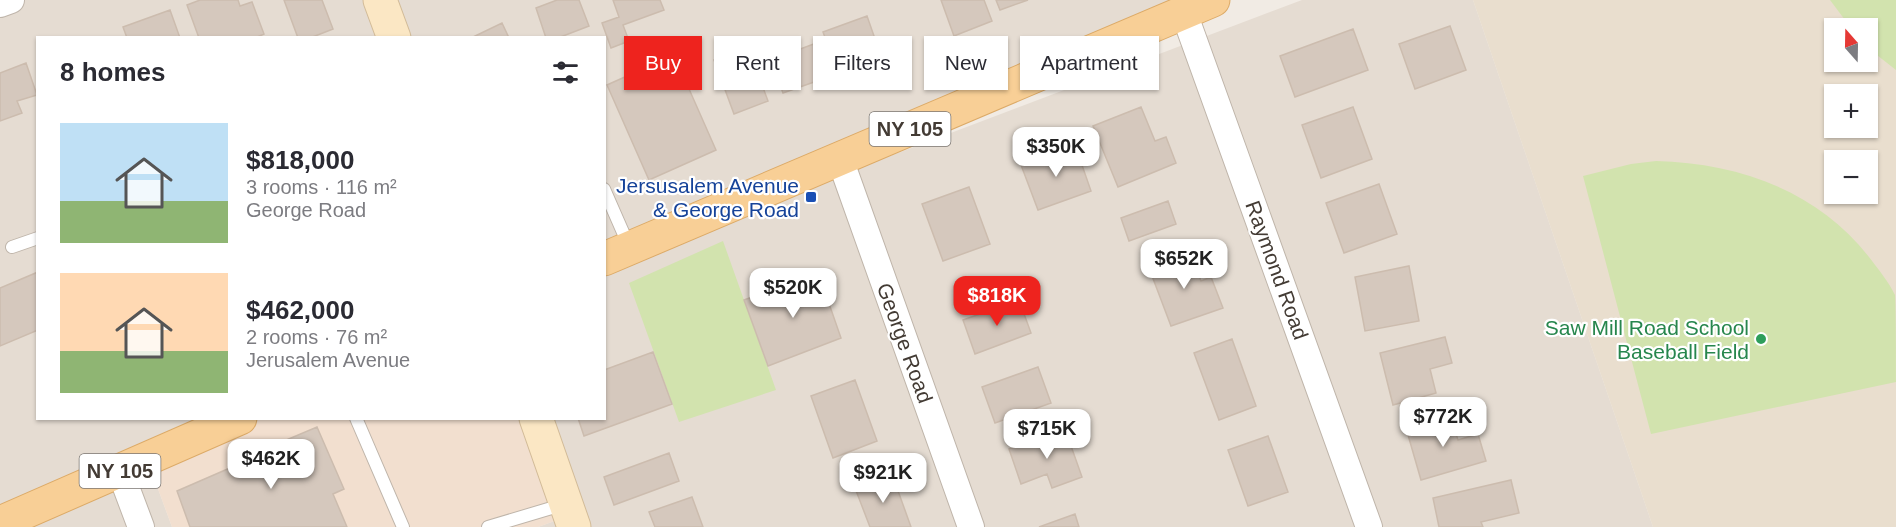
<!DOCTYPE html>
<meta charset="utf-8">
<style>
:root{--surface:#fff;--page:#f2f2f3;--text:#2b2b33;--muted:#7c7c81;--accent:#ee231e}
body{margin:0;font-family:Arial,sans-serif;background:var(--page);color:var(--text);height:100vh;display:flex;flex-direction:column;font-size:22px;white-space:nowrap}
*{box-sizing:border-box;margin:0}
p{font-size:20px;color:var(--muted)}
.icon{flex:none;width:33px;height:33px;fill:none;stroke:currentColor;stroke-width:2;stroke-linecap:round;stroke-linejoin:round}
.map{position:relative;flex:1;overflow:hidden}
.details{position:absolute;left:36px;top:36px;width:570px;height:384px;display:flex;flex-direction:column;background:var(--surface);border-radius:0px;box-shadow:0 2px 4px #0004}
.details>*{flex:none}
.banner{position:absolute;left:624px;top:36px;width:570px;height:54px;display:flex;gap:12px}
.needle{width:39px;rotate:340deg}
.controls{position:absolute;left:1824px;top:18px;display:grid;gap:12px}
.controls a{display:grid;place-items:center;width:54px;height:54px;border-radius:0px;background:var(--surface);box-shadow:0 2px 4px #0004;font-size:30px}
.price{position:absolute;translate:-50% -51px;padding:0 14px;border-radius:12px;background:#fff;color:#222;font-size:20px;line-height:39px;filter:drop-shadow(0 2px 3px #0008)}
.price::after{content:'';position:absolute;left:50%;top:36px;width:18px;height:14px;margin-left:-9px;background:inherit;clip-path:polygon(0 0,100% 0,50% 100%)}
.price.selected{background:var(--accent);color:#fff}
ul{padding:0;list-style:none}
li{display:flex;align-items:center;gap:18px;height:150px;padding:0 24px}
li span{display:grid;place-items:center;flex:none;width:168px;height:120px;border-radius:0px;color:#555}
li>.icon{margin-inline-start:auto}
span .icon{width:72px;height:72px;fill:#fffc;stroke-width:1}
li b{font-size:26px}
h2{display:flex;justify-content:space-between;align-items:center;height:72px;padding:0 24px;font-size:26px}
.pill{padding:0 21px;border-radius:0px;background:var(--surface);box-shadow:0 2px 4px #0004;font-size:21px;line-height:54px}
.pill.selected{background:var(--accent);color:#fff}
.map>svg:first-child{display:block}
.residential{fill:#e5dcd2}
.commercial{fill:#f2dfcf}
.education{fill:#e9dece;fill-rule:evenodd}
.green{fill:#d2e3ae}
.building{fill:#d5c8bd;stroke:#ccbcae;stroke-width:1.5}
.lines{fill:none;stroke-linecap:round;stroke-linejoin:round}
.lane-casing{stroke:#bfb5aa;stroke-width:14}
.street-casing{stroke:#bfb5aa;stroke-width:28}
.secondary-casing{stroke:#d2bb98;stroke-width:35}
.primary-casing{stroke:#dcaa67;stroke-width:35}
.lane{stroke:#fff;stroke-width:12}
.street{stroke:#fff;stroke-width:26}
.secondary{stroke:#fbe7c4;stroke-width:33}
.primary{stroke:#f8cf96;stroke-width:33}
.transit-dot{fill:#1a4fb4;stroke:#fff;stroke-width:2}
.leisure-dot{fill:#2e9e5b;stroke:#fff;stroke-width:2}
.labels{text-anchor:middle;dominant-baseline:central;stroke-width:4.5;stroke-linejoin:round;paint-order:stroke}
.shield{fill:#fff;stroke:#7b7671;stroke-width:1.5}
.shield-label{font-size:20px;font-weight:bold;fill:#433b34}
.transit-label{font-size:21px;fill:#164399;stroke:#fff;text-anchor:end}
.street-label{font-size:21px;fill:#433b34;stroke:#fff}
.leisure-label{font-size:21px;fill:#27864d;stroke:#fff;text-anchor:end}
</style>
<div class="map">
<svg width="1896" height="527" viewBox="0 0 1896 527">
<rect width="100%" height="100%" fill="#f1ebe4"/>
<path class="residential" d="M 0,0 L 1180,0 L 605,264 L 1302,0 L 1473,0 L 1653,527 L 538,527 L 571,515 L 537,419 L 604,418 L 604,38 L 38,38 L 38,418 L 236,418 L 150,467 L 172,527 L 0,527 Z"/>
<path class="commercial" d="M 236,419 L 537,419 L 571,515 L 538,527 L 172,527 L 150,467 Z"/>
<path class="education" d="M 1473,0 L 1896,0 L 1896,527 L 1653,527 ZM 1834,28 L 1868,28 L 1868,62 L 1834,62 ZM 1834,94 L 1868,94 L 1868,128 L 1834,128 ZM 1834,160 L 1868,160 L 1868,194 L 1834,194 Z"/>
<path class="green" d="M 1830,0 L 1896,0 L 1896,70 L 1868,48 L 1868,28 L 1851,28 Z
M 1656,161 C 1738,163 1818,191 1869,257 C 1878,269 1889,282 1895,295 C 1896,305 1896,366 1896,382 L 1651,434 L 1583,176 L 1631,164 Z
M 723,241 L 776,390 L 679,422 L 629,283 Z"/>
<path class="building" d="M 200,0 L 238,0 L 240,6 L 252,2 L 264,34 L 255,38 L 199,38 L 187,5 Z
M 284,0 L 322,0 L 333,29 L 310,38 L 298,38 Z
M 557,0 L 579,0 L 589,26 L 558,38 L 546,38 L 536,8 Z
M 613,0 L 660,0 L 664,10 L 623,25 L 629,41 L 611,48 L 602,23 L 619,17 Z
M 941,0 L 984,0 L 992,21 L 954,36 Z
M 996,0 L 1028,0 L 1000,10 Z
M 170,10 L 180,38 L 127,38 L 123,27 Z
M 867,16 L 881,56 L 838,72 L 823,32 Z
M 502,23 L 509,38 L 471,38 Z
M 1450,26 L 1466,70 L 1415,89 L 1399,44 Z
M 1353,29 L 1368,70 L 1295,97 L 1280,56 Z
M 819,42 L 831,76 L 783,93 L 771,60 Z
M 748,47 L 768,101 L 734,114 L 714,60 Z
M 674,55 L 716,150 L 649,180 L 607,85 Z
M 26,63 L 37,95 L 17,101 L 22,113 L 0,121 L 0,73 Z
M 1141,107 L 1155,141 L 1166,137 L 1176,163 L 1118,187 L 1093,126 Z
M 1353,107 L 1372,159 L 1321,178 L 1302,125 Z
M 1075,145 L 1091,191 L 1038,210 L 1021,165 Z
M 1379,184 L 1397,234 L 1344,253 L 1326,203 Z
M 969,187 L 990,244 L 943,261 L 922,204 Z
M 1168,201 L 1176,224 L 1129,241 L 1121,218 Z
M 1191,253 L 1201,281 L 1211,277 L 1223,308 L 1171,326 L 1149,268 Z
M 1409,266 L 1419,321 L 1365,331 L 1355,277 Z
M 38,272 L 38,330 L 0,346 L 0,288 Z
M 818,272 L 841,338 L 768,366 L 744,300 Z
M 1019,300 L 1031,333 L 975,354 L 963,320 Z
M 1445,337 L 1452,363 L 1430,369 L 1436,393 L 1393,405 L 1380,353 Z
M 1232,339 L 1256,406 L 1219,420 L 1194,353 Z
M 653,352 L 672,404 L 584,436 L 578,418 L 604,418 L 604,370 Z
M 1038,367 L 1051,403 L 995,423 L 982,387 Z
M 855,380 L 877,441 L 833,458 L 811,396 Z
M 1450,415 L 1458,440 L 1478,434 L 1486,461 L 1421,480 L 1406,428 Z
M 317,427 L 344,489 L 333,494 L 347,527 L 190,527 L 177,491 L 262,454 L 260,451 Z
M 1065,429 L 1082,477 L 1052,488 L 1047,474 L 1021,484 L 1009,449 Z
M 1268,436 L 1288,492 L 1248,506 L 1228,450 Z
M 669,453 L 679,481 L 614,505 L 604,477 Z
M 892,474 L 911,527 L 870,527 L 855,488 Z
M 1511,480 L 1519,513 L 1481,522 L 1483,527 L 1439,527 L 1433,498 Z
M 692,497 L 703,527 L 655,527 L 649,512 Z
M 1075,514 L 1079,527 L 1039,527 Z"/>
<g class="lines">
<defs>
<path id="lane" d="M 604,189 L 629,246
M 12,247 L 38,238
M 356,418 L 403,527
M 488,527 L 565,504"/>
<path id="street" d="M 0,4 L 11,0
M 1184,13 L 1369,527
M 840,159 L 971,527
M 120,471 L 141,527"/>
<path id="secondary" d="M 380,0 L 394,38
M 536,418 L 574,527"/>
<path id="primary" d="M 604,259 L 1213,0
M 0,523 L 240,418"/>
</defs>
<use href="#lane" class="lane-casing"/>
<use href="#street" class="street-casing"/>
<use href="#secondary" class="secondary-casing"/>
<use href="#primary" class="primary-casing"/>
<use href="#lane" class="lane"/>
<use href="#street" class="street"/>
<use href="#secondary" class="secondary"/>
<use href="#primary" class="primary"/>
</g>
<rect class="transit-dot" x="805" y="191" width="12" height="12" rx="3"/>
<circle class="leisure-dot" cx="1761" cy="339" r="6"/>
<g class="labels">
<g class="shield">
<rect x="869.5" y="112" width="81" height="34" rx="4.5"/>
<rect x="79.5" y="454" width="81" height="34" rx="4.5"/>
</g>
<g class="shield-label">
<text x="910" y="129">NY 105</text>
<text x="120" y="471">NY 105</text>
</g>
<g class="transit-label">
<text x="799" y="185">Jersusalem Avenue<tspan x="799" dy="24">&amp; George Road</tspan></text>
</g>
<g class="street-label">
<text transform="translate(1277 270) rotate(70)">Raymond Road</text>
<text transform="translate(905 343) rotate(70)">George Road</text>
</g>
<g class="leisure-label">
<text x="1749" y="327">Saw Mill Road School<tspan x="1749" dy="24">Baseball Field</tspan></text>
</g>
</g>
</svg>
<div class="controls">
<a><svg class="needle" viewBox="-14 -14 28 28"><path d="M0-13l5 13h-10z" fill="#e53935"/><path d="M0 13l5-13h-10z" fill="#7c7c81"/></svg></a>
<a>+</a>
<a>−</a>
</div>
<b class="price" style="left:1056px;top:178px">$350K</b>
<b class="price" style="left:1184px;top:290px">$652K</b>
<b class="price" style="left:793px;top:319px">$520K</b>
<b class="price selected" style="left:997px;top:327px">$818K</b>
<b class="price" style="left:1443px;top:448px">$772K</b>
<b class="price" style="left:1047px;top:460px">$715K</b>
<b class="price" style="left:271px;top:490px">$462K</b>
<b class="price" style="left:883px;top:504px">$921K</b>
<div class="banner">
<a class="pill selected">Buy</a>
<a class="pill">Rent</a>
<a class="pill">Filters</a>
<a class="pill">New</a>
<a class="pill">Apartment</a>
</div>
<section class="details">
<h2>8 homes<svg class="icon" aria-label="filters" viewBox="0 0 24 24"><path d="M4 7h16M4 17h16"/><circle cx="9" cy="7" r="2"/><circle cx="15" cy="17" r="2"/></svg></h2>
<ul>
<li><span style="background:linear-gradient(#bfe0f5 65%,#8fb573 0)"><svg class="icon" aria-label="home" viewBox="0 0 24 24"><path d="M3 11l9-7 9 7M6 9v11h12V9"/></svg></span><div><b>$818,000</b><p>3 rooms · 116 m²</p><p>George Road</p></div></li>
<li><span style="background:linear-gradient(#ffd9b3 65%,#8fb573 0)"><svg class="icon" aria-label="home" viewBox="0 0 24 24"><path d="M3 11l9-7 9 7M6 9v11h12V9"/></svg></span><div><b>$462,000</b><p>2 rooms · 76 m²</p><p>Jerusalem Avenue</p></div></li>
</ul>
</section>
</div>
